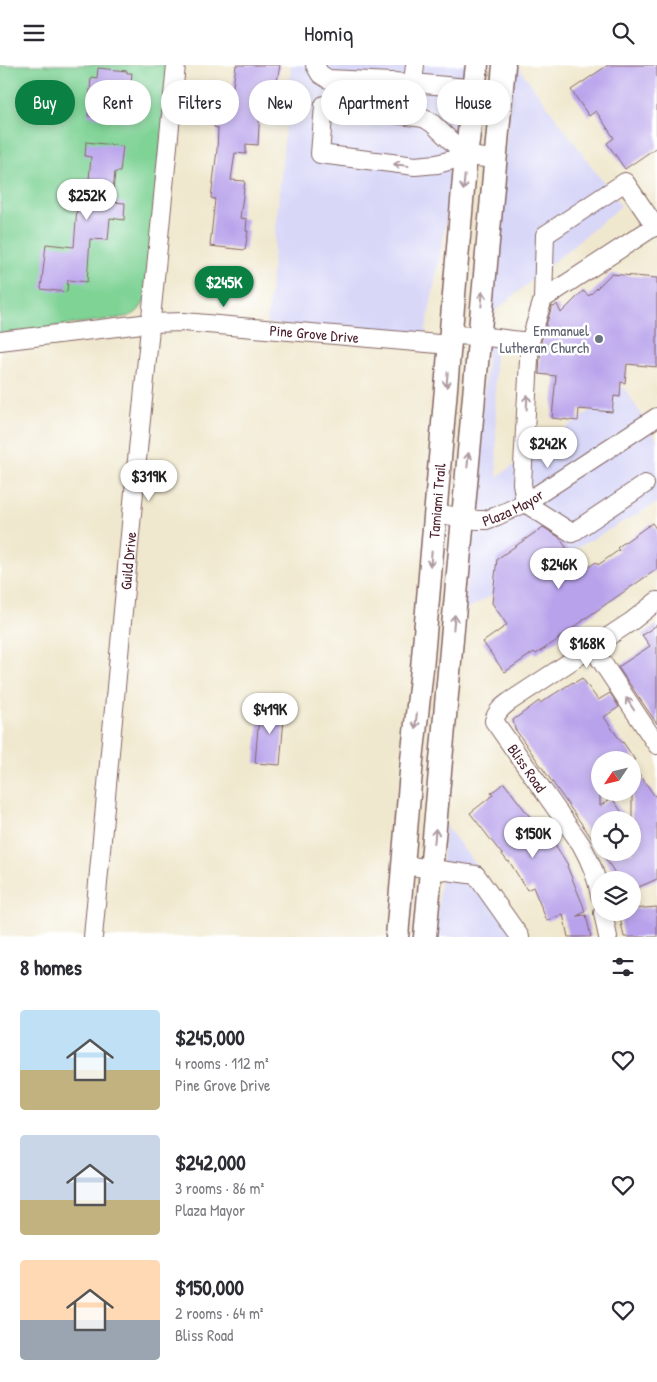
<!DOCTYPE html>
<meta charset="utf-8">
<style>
:root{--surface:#fff;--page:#f7f7f7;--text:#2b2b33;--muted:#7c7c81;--accent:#0b8043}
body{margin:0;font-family:"Patrick Hand",sans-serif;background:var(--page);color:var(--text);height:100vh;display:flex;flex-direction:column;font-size:19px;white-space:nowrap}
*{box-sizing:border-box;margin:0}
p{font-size:16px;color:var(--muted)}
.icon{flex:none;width:28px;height:28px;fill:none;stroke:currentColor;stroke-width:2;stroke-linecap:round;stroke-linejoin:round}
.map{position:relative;height:872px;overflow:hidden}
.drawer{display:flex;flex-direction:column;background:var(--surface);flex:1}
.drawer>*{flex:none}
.top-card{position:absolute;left:15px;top:15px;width:628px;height:45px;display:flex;gap:10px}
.needle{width:32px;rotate:235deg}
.buttons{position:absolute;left:591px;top:686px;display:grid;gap:10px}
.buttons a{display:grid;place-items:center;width:50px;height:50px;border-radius:50%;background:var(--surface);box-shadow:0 2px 8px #0003;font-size:25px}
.price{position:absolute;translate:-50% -42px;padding:0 11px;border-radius:18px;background:#fff;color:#222;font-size:16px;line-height:32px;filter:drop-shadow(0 1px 2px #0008)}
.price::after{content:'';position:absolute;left:50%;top:30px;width:15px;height:11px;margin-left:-8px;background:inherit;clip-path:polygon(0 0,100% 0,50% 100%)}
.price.selected{background:var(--accent);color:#fff}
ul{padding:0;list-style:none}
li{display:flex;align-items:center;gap:15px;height:125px;padding:0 20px}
li span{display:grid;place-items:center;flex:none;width:140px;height:100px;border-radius:5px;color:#555}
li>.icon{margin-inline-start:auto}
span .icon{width:60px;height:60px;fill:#fffc;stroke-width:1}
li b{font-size:21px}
h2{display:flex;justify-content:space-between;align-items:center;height:60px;padding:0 20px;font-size:21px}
.chip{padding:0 18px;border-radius:22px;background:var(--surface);box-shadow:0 2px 8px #0003;font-size:18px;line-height:45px}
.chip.selected{background:var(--accent);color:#fff}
header{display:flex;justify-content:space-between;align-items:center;height:65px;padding:0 20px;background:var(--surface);font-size:22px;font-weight:600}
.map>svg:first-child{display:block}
.built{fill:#d8d7f8}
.green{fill:#7fd395;stroke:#647960}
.building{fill:#b8a2eb}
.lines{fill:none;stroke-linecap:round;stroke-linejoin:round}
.minor-casing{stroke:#846564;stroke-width:20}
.major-casing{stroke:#846564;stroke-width:25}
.minor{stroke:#fff;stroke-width:18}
.major{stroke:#fff;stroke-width:22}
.oneway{stroke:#ae9aa0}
.worship-dot{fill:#6b7280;stroke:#fff;stroke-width:2}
.labels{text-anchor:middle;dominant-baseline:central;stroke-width:5;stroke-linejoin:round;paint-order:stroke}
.worship-label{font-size:15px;fill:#5b616d;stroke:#fff;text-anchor:end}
.street-label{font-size:15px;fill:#4a1f2b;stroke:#fff}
</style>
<header><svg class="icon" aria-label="menu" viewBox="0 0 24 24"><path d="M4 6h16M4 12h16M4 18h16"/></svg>Homiq<svg class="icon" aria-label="search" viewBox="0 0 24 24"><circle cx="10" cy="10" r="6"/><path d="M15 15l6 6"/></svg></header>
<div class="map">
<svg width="657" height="872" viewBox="0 0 657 872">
<rect width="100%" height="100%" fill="#fff"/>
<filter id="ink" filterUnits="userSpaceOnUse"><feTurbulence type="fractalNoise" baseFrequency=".02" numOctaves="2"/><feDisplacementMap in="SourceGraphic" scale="10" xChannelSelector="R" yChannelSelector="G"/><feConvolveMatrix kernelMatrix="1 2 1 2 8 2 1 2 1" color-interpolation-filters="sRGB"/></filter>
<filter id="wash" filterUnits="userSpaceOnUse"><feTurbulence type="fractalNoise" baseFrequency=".0096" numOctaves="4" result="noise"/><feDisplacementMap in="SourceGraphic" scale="20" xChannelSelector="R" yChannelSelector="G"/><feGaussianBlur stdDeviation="1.12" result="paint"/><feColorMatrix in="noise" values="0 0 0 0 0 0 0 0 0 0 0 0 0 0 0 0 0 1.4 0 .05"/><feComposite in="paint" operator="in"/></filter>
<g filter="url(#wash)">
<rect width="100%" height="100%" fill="#f0e8ce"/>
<path class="built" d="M 291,0 L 467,0 L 456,101 L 425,271 L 267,259 Z
M 513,0 L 517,0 L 621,141 L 494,247 L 497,412 L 624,322 L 657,375 L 657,438 L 464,546 Z
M 445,759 L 530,872 L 436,872 Z"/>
<path class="green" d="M 0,0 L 169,0 L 146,233 C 137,252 131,251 112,254 L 0,269 Z"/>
<g id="blocks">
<path class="building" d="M 236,0 L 280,0 L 275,28 L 266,27 L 264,44 L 260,43 L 258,80 L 246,79 L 246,89 L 235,88 L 231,115 L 245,116 L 240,153 L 247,154 L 246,166 L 248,166 L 245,185 L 210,181 L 215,134 L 211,133 L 217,85 L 218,63 L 214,62 L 215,49 L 229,49 Z
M 608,0 L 657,0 L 657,82 L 625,104 L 607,78 L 614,73 L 596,46 L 589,51 L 571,25 Z
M 98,3 L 127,6 L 127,8 L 132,8 L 127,56 L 88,51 L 91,12 L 97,13 Z
M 86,77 L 123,81 L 120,107 L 115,107 L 112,137 L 125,138 L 124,155 L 110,153 L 108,175 L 90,174 L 87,217 L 68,215 L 67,227 L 41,224 L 46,179 L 74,182 L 77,142 L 85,143 L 86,136 L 87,137 L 91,92 L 85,91 Z
M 611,209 L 657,213 L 657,302 L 627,299 L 625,318 L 621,317 L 620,332 L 614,331 L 612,347 L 579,344 L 578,356 L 552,353 L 556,311 L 539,309 L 541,276 L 552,241 L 554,242 L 557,239 L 561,248 L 583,226 L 589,231 Z
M 652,458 L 657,465 L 657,504 L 583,555 L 583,556 L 558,573 L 559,574 L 536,589 L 534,587 L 505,607 L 502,604 L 483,577 L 507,560 L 492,538 L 497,494 L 543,462 L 559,472 L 582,506 L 596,497 L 598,500 L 619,485 L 617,483 L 618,482 Z
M 657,560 L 657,659 L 618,602 L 650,581 L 642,570 Z
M 582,613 L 598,635 L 610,628 L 619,642 L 604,652 L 622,678 L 623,677 L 635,695 L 600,695 L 600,741 L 612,733 L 627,755 L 600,755 L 600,785 L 515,664 L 513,655 L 539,636 L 540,638 L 573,617 L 574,618 Z
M 260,639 L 285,641 L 280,700 L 255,698 Z
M 632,699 L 657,734 L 657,814 L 632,825 L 632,815 L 618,815 L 613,805 L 602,788 L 632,788 Z
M 504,718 L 550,778 L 553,776 L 568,800 L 567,801 L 583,840 L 585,847 L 577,851 L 586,850 L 591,872 L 568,872 L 563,849 L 547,856 L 533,822 L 527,825 L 509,796 L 508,797 L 470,748 L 493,730 L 491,728 Z
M 657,842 L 657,872 L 624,872 L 619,848 L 632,848 L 632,844 Z"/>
</g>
</g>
<g filter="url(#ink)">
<use href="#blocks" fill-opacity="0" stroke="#846564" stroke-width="1"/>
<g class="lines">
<defs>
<g id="minor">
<path d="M 315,0 L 320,9 L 328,14 L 413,18 L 501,26"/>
<path d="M 413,18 L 415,0"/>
<path d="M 467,91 L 432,58 L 424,53 L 324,40 L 320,89 L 415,101 L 437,99 L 467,91 L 495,94"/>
<path d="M 543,234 L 545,170 L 625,117 L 655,161"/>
<path d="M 451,270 L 479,271 L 530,277"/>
<path id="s1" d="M 0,276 L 150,258 L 184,257 L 450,280"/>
<path d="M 645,419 L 572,468 L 525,438 L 522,418 L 530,277 L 543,234 L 655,161 L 657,162"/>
<path id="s2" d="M 435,448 L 477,455 L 486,455 L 497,451 L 525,438 L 657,352"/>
<path d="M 592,582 L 657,680"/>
<path d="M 403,800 L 476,810 L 520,872"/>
<path d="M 600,830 C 597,812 590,795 581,779 L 494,656 C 496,647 502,642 509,637 L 632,556 L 657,536"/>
<path d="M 603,848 L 608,872"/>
<path id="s3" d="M 93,872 L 136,405 L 176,0"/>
</g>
<g id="major">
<path id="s4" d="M 397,872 L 412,695 L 422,604 L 465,101 L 477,0"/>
<path d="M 425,872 L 504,0"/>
</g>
</defs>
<use href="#minor" class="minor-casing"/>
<use href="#major" class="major-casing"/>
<use href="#minor" class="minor"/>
<use href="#major" class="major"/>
</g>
<defs><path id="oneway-shaft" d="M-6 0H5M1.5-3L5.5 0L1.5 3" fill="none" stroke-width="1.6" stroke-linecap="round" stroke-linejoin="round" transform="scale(1.25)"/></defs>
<g class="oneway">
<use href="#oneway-shaft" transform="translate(401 100) rotate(-173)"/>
<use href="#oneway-shaft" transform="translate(464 118) rotate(95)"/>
<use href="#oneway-shaft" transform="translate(482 234) rotate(-85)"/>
<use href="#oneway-shaft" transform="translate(447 315) rotate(95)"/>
<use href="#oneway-shaft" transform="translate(527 337) rotate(-87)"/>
<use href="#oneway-shaft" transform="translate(468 395) rotate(-85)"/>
<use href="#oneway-shaft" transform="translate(431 494) rotate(95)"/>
<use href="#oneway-shaft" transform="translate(454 557) rotate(-85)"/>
<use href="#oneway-shaft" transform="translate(630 639) rotate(-123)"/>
<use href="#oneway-shaft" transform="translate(416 656) rotate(96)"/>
<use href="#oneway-shaft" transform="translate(435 771) rotate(-85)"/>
</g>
</g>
<circle class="worship-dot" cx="599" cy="274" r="5"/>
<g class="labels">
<g class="worship-label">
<text x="589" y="265">Emmanuel<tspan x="589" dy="17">Lutheran Church</tspan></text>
</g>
<g class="street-label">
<text stroke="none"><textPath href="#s1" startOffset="316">Pine Grove Drive</textPath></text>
<text stroke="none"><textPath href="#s4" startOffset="438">Tamiami Trail</textPath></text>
<text stroke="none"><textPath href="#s2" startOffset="81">Plaza Mayor</textPath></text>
<text stroke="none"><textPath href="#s3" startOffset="378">Guild Drive</textPath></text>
<text transform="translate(527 703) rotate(55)">Bliss Road</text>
</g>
</g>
</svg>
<div class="buttons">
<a><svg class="needle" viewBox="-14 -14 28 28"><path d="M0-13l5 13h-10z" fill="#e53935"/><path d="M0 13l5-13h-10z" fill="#7c7c81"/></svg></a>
<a><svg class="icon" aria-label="locate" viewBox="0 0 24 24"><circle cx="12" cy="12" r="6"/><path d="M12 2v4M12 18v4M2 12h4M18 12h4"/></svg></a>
<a><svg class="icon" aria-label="layers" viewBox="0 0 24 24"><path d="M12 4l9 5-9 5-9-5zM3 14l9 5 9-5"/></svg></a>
</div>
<b class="price" style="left:87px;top:156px">$252K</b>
<b class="price selected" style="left:224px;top:243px">$245K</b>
<b class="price" style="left:548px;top:404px">$242K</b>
<b class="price" style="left:149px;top:437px">$319K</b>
<b class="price" style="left:559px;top:525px">$246K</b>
<b class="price" style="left:587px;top:604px">$168K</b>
<b class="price" style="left:270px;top:670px">$419K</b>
<b class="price" style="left:533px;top:794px">$150K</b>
<div class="top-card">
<a class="chip selected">Buy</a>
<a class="chip">Rent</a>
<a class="chip">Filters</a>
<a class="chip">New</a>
<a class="chip">Apartment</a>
<a class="chip">House</a>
</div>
</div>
<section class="drawer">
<h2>8 homes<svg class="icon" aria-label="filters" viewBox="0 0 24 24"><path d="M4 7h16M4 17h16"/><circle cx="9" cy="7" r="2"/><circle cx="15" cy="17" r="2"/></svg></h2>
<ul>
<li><span style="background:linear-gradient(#bfe0f5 60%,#c2b280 0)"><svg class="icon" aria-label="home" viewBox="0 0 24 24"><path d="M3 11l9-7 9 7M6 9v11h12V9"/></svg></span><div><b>$245,000</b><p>4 rooms · 112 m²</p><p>Pine Grove Drive</p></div><svg class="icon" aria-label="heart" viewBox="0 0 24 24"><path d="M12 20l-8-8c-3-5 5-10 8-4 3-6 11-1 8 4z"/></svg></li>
<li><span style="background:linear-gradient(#c9d6e8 65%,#c2b280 0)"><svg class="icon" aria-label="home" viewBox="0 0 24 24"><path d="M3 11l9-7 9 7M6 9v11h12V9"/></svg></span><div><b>$242,000</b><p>3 rooms · 86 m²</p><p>Plaza Mayor</p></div><svg class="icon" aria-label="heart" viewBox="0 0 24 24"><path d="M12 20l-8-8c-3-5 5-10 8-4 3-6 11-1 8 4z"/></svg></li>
<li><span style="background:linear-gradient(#ffd9b3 60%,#9aa5b1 0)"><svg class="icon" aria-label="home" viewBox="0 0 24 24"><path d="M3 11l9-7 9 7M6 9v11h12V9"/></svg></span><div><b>$150,000</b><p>2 rooms · 64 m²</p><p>Bliss Road</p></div><svg class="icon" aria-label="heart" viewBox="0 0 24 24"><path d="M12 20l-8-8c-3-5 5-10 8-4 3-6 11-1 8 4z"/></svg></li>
</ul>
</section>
